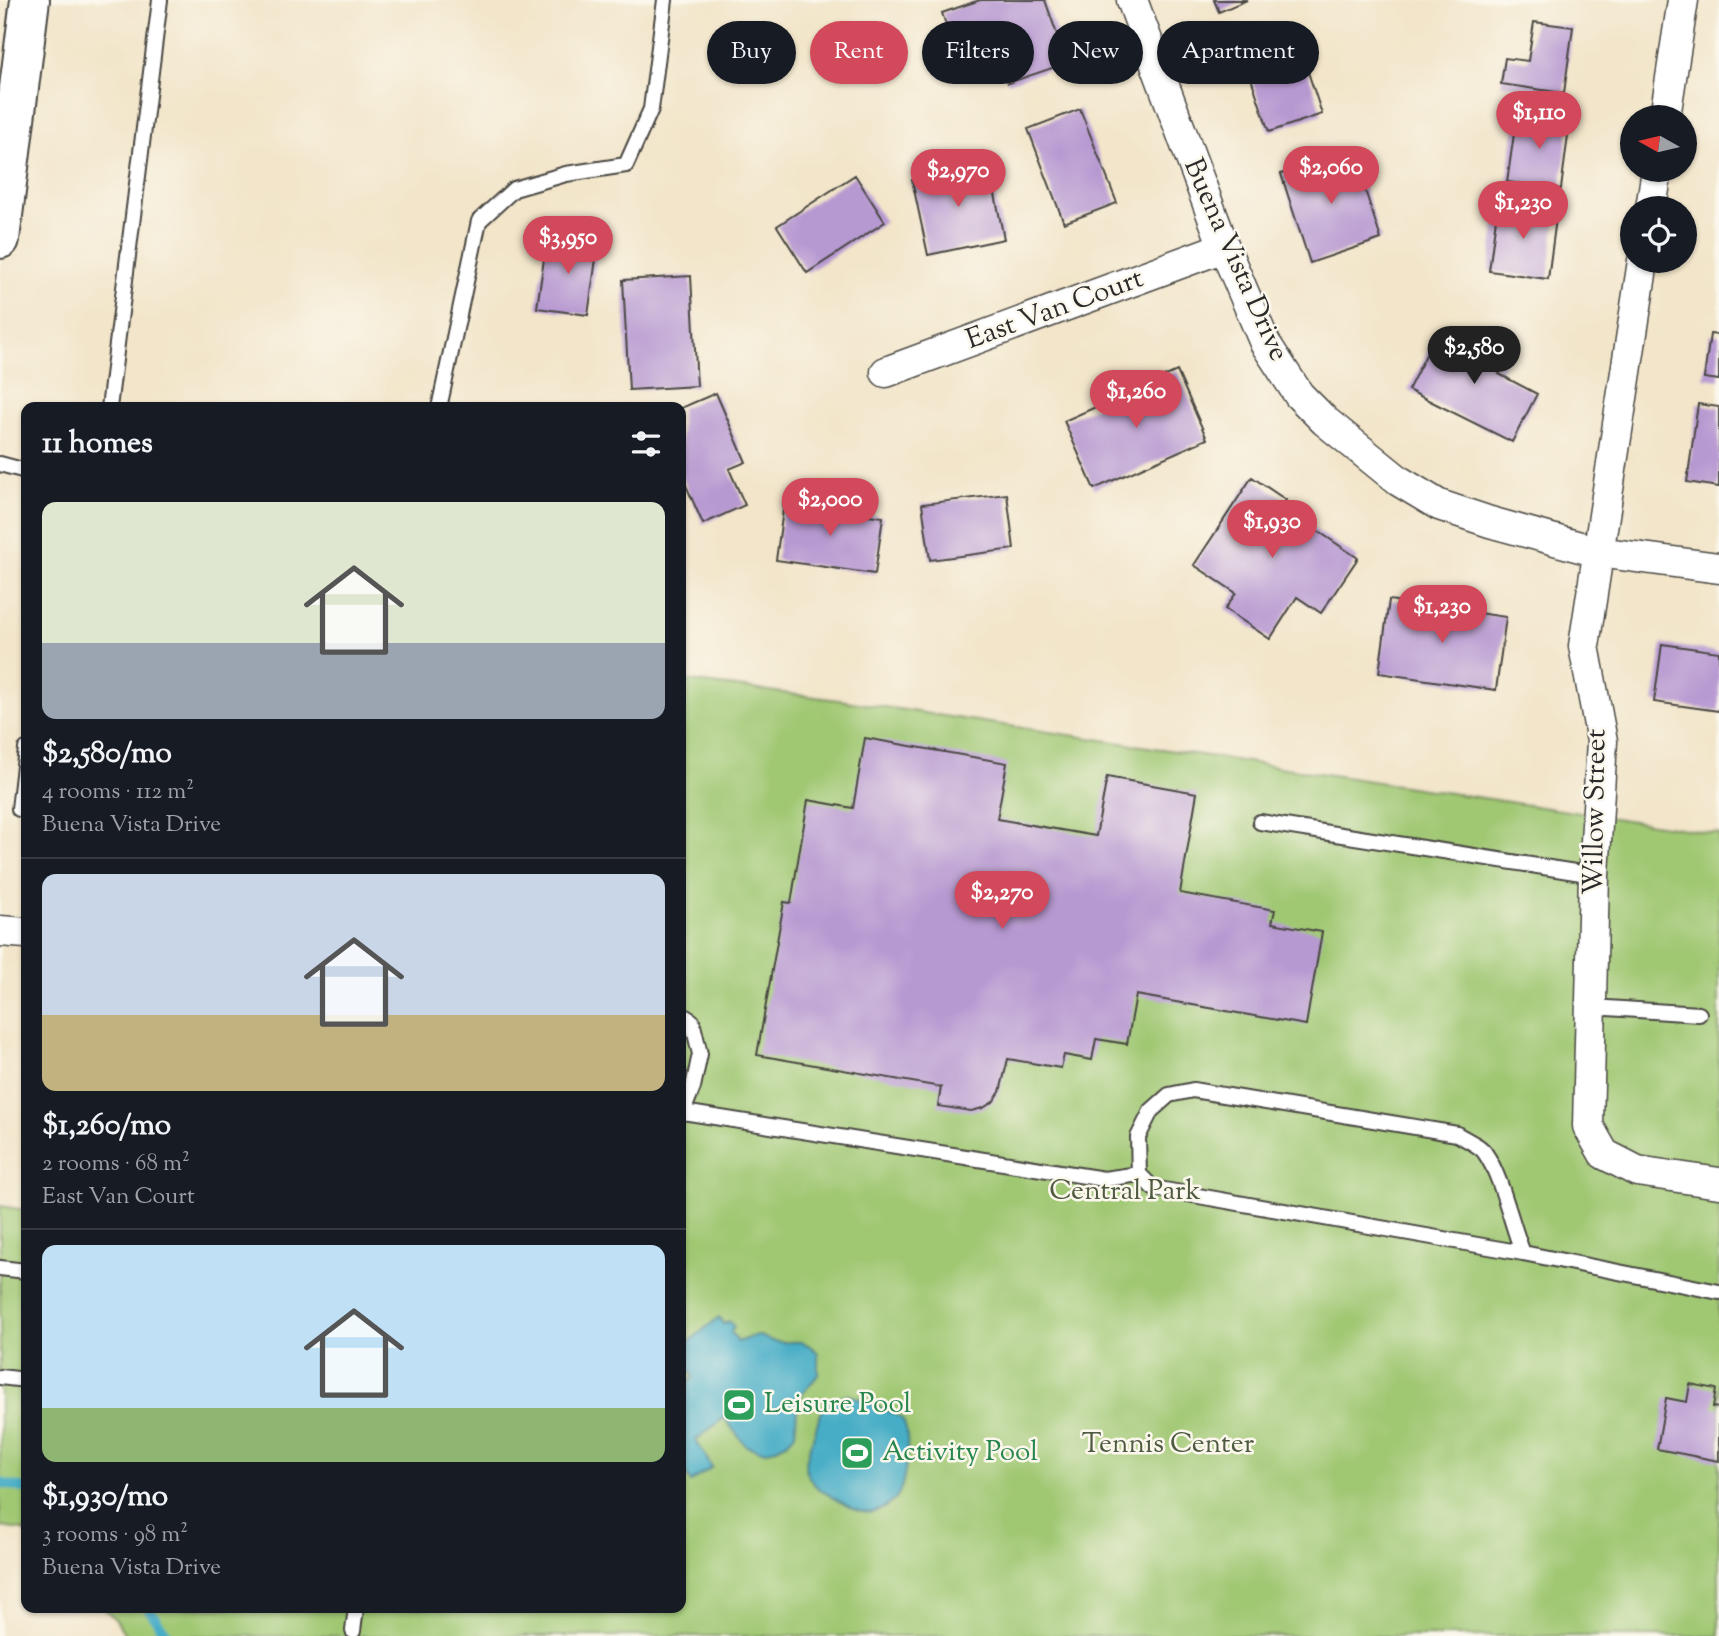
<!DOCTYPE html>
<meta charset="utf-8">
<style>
:root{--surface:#171b24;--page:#242831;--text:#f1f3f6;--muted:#9ea1a6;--line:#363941;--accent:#d1495b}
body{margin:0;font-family:"Sorts Mill Goudy",serif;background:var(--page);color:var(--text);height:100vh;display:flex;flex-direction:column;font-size:26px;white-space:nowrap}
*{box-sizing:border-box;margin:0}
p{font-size:23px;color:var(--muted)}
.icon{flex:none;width:38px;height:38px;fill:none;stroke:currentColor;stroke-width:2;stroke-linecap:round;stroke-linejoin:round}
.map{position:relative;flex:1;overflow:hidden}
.details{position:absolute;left:21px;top:402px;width:665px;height:1211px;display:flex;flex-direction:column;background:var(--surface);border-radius:14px;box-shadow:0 2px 5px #0004}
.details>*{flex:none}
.guide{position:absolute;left:707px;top:21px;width:665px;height:63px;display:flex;gap:14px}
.needle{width:46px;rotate:278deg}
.fabs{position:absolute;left:1620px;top:105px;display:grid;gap:14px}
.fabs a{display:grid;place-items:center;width:77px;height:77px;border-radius:50%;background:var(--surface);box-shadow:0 2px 5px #0004;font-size:35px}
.price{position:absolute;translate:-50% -60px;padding:0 16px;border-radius:24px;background:var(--accent);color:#fff;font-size:23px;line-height:46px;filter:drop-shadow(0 2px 4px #0008)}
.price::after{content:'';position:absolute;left:50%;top:42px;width:21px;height:16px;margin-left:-10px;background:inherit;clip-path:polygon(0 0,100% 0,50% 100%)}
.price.selected{background:#222;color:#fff}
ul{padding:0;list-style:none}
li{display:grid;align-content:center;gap:14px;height:371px;padding:0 21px}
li+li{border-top:2px solid var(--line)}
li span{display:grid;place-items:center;height:217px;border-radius:14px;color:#555}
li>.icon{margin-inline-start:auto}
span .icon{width:126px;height:126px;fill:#fffc;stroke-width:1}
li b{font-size:30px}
h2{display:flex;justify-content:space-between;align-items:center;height:84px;padding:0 21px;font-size:30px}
.chip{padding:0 24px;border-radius:32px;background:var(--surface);box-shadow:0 2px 5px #0004;font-size:24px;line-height:63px}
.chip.selected{background:var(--accent);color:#fff}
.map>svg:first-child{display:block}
.green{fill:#a0c873;stroke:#667a4f;stroke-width:2}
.water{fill:#47adc6;stroke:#396c78;stroke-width:2}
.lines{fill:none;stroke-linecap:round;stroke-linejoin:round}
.stream{stroke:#47adc6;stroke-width:10}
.building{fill:#b799d1}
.service-casing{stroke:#494743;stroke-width:18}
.minor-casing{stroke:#494743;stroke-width:33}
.secondary-casing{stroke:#494743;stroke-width:42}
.service{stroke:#fff;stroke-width:14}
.minor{stroke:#fff;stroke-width:30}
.secondary{stroke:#fff;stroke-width:38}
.labels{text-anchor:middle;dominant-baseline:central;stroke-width:5;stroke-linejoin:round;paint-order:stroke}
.street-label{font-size:28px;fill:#2b2b2b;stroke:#fbf7ec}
.park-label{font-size:28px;fill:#4e5a41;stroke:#fbf7ec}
.leisure-label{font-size:28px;fill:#27864d;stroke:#fbf7ec;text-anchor:start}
</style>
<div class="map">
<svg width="1719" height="1636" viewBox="0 0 1719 1636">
<rect width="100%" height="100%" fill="#fbf7ec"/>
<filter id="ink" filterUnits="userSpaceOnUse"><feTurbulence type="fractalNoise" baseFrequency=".0143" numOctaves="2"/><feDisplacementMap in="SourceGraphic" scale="14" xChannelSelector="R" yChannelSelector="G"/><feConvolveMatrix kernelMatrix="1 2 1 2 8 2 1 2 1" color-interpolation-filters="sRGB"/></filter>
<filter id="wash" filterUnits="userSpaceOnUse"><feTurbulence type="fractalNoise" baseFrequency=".00686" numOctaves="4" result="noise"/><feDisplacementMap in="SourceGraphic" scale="28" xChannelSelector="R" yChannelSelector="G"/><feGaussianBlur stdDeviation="1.57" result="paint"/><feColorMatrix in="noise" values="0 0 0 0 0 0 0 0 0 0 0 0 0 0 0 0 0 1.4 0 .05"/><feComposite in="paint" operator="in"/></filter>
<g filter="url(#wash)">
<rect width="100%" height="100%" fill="#f2e5c9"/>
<path class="green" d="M 681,680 L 839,700 L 1719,834 L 1719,1636 L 126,1636 L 116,1620 L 104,1608 L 681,1608 Z
M 0,1206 L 26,1210 L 26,1533 L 23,1530 L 0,1527 Z"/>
<path class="water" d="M 719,1317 L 723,1324 L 729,1321 L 734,1327 L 731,1332 L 738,1342 L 756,1335 C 762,1336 768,1340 773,1341 C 795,1346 799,1334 818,1353 L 818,1375 L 798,1399 L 795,1434 L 788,1442 L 773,1450 L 762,1451 L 746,1446 L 724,1418 L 696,1440 L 712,1467 L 691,1482 L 681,1468 L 681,1387 L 694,1377 L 686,1366 L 682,1369 L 681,1367 L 681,1348 Z
M 848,1395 C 855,1397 898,1414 902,1419 C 912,1433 906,1478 899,1493 C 893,1505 876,1515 863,1512 C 848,1509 832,1496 819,1489 C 797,1470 808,1456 814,1434 C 818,1423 819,1411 828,1403 C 833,1398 841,1397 848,1395 Z"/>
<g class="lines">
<path class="stream" d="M 0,1483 L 26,1489
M 148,1608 L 168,1636"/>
</g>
<g id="blocks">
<path class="building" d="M 980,0 L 1045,0 L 1067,63 L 1008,83 L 995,45 L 957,58 L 942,13 Z
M 1214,0 L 1247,0 L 1219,12 Z
M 1534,22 L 1573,27 L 1564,93 L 1501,84 L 1505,58 L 1528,61 Z
M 1293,27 L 1322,114 L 1269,132 L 1240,45 Z
M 1080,109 L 1117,203 L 1064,223 L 1028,129 Z
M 1517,113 L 1570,120 L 1561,189 L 1507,182 Z
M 1352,150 L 1381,239 L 1310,263 L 1281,174 Z
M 989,164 L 1004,239 L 928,255 L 912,180 Z
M 855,175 L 885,222 L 807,273 L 777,226 Z
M 1498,203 L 1557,211 L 1548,279 L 1489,271 Z
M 547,238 L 598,245 L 588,315 L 537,308 Z
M 691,276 L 697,386 L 629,390 L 623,280 Z
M 1474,333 L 1511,351 L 1499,374 L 1537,394 L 1512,442 L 1408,390 L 1433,341 L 1463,356 Z
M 1710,334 L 1719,335 L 1719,380 L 1704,378 Z
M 1177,371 L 1207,439 L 1094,489 L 1064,421 Z
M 716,393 L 746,462 L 729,469 L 745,505 L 703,524 L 681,474 L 681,408 Z
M 1698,404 L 1719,407 L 1719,487 L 1687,482 Z
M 1252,477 L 1286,500 L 1282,507 L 1358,558 L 1321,613 L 1297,597 L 1270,639 L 1225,609 L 1236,593 L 1194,565 Z
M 1007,494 L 1014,549 L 930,560 L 922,504 Z
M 784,503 L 883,517 L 875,574 L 776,560 Z
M 1389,600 L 1506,617 L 1496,690 L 1379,673 Z
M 1662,644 L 1719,652 L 1719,711 L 1654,702 Z
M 865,738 L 1007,763 L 997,819 L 1096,836 L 1107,777 L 1197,793 L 1180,893 L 1275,910 L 1272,923 L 1322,932 L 1306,1025 L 1136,995 L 1127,1044 L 1096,1039 L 1092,1060 L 1064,1055 L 1061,1068 L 1008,1059 L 1000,1092 L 993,1102 L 983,1108 L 971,1111 L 938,1106 L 941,1087 L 757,1055 L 784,902 L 791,903 L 808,800 L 853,808 Z
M 1690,1384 L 1716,1389 L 1713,1407 L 1719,1408 L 1719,1461 L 1657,1449 L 1666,1398 L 1687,1402 Z"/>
</g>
</g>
<g filter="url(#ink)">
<use href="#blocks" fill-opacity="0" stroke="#494743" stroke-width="2"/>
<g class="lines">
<defs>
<path id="service" d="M 109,408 L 160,0
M 439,408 L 479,221 L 514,189 L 566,174 L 626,165 L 651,109 L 665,0
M 0,464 L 26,471
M 26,749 L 19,809 L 26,810
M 1260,822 L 1594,875
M 1592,1007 L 1699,1014
M 681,1014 L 692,1021 L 700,1054 L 693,1087 L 683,1112 L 681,1112
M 683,1112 L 1104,1179 L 1139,1174
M 1523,1253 C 1511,1224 1502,1177 1485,1153 C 1480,1145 1466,1140 1457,1134 L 1193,1090 L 1169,1095 L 1151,1111 L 1138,1137 L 1139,1174 L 1153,1188 L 1523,1253 L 1719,1292
M 0,1268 L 26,1271
M 0,1377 L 26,1380
M 353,1631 L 356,1608"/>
<path id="minor" d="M 1132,0 L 1224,247 L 1265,343 L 1299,395 L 1325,421 L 1399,481 L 1439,505 L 1490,522 L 1598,552 L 1719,568
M 1665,117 L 1683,0
M 1651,208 L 1657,170
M 1643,261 L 1584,646 L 1602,741 L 1594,875 L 1588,1126 L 1604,1154 L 1637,1171 L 1719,1183
M 886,372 L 1224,247
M 0,931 L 26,933"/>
<path id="secondary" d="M 0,239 L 30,0"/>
</defs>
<use href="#service" class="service-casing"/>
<use href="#minor" class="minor-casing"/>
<use href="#secondary" class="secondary-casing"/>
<use href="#service" class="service"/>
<use href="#minor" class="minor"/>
<use href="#secondary" class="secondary"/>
</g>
</g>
<defs>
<symbol id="stadium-square" viewBox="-11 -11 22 22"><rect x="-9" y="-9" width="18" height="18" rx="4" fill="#2e9e5b" stroke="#fbf7ec"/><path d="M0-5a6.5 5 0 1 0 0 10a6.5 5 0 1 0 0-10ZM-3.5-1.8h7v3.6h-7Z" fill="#fff"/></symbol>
</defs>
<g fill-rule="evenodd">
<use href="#stadium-square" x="720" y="1386" width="38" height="38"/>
<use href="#stadium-square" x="838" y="1434" width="38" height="38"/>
</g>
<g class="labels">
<g class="street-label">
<text transform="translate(1235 260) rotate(66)">Buena Vista Drive</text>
<text transform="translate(1055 310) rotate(-20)">East Van Court</text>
<text transform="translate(1596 812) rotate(-89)">Willow Street</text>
</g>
<g class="park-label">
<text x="1125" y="1192">Central Park</text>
<text x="1168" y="1445">Tennis Center</text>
</g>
<g class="leisure-label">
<text x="764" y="1405">Leisure Pool</text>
<text x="882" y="1453">Activity Pool</text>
</g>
</g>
</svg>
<div class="fabs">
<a><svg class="needle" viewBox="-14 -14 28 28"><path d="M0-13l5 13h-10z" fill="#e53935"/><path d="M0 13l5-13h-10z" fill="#9ea1a6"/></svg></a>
<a><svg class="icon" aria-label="locate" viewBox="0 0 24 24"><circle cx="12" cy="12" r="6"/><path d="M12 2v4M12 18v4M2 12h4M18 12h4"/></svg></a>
</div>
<b class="price" style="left:1539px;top:151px">$1,110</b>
<b class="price" style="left:1331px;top:206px">$2,060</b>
<b class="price" style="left:958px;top:209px">$2,970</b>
<b class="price" style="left:1523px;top:241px">$1,230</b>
<b class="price" style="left:568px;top:276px">$3,950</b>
<b class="price selected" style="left:1474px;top:386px">$2,580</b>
<b class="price" style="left:1136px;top:430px">$1,260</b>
<b class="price" style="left:830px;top:538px">$2,000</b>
<b class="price" style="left:1272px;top:560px">$1,930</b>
<b class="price" style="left:1442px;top:645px">$1,230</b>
<b class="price" style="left:1002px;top:931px">$2,270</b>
<div class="guide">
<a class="chip">Buy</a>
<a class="chip selected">Rent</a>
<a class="chip">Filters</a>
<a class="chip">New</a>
<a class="chip">Apartment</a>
</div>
<section class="details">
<h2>11 homes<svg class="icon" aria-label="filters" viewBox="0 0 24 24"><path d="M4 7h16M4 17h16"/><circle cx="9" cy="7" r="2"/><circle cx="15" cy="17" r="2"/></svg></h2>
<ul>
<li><span style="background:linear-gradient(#dfe7d0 65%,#9aa5b1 0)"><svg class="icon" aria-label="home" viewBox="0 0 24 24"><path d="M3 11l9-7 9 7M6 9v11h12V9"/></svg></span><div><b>$2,580/mo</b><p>4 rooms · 112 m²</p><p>Buena Vista Drive</p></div></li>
<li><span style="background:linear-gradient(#c9d6e8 65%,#c2b280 0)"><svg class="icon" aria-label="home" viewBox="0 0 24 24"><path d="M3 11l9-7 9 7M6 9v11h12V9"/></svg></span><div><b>$1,260/mo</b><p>2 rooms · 68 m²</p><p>East Van Court</p></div></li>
<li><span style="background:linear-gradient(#bfe0f5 75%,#8fb573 0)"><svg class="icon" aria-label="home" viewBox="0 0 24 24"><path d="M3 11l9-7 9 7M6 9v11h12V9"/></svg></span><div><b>$1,930/mo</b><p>3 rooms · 98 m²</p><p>Buena Vista Drive</p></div></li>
</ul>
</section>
</div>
